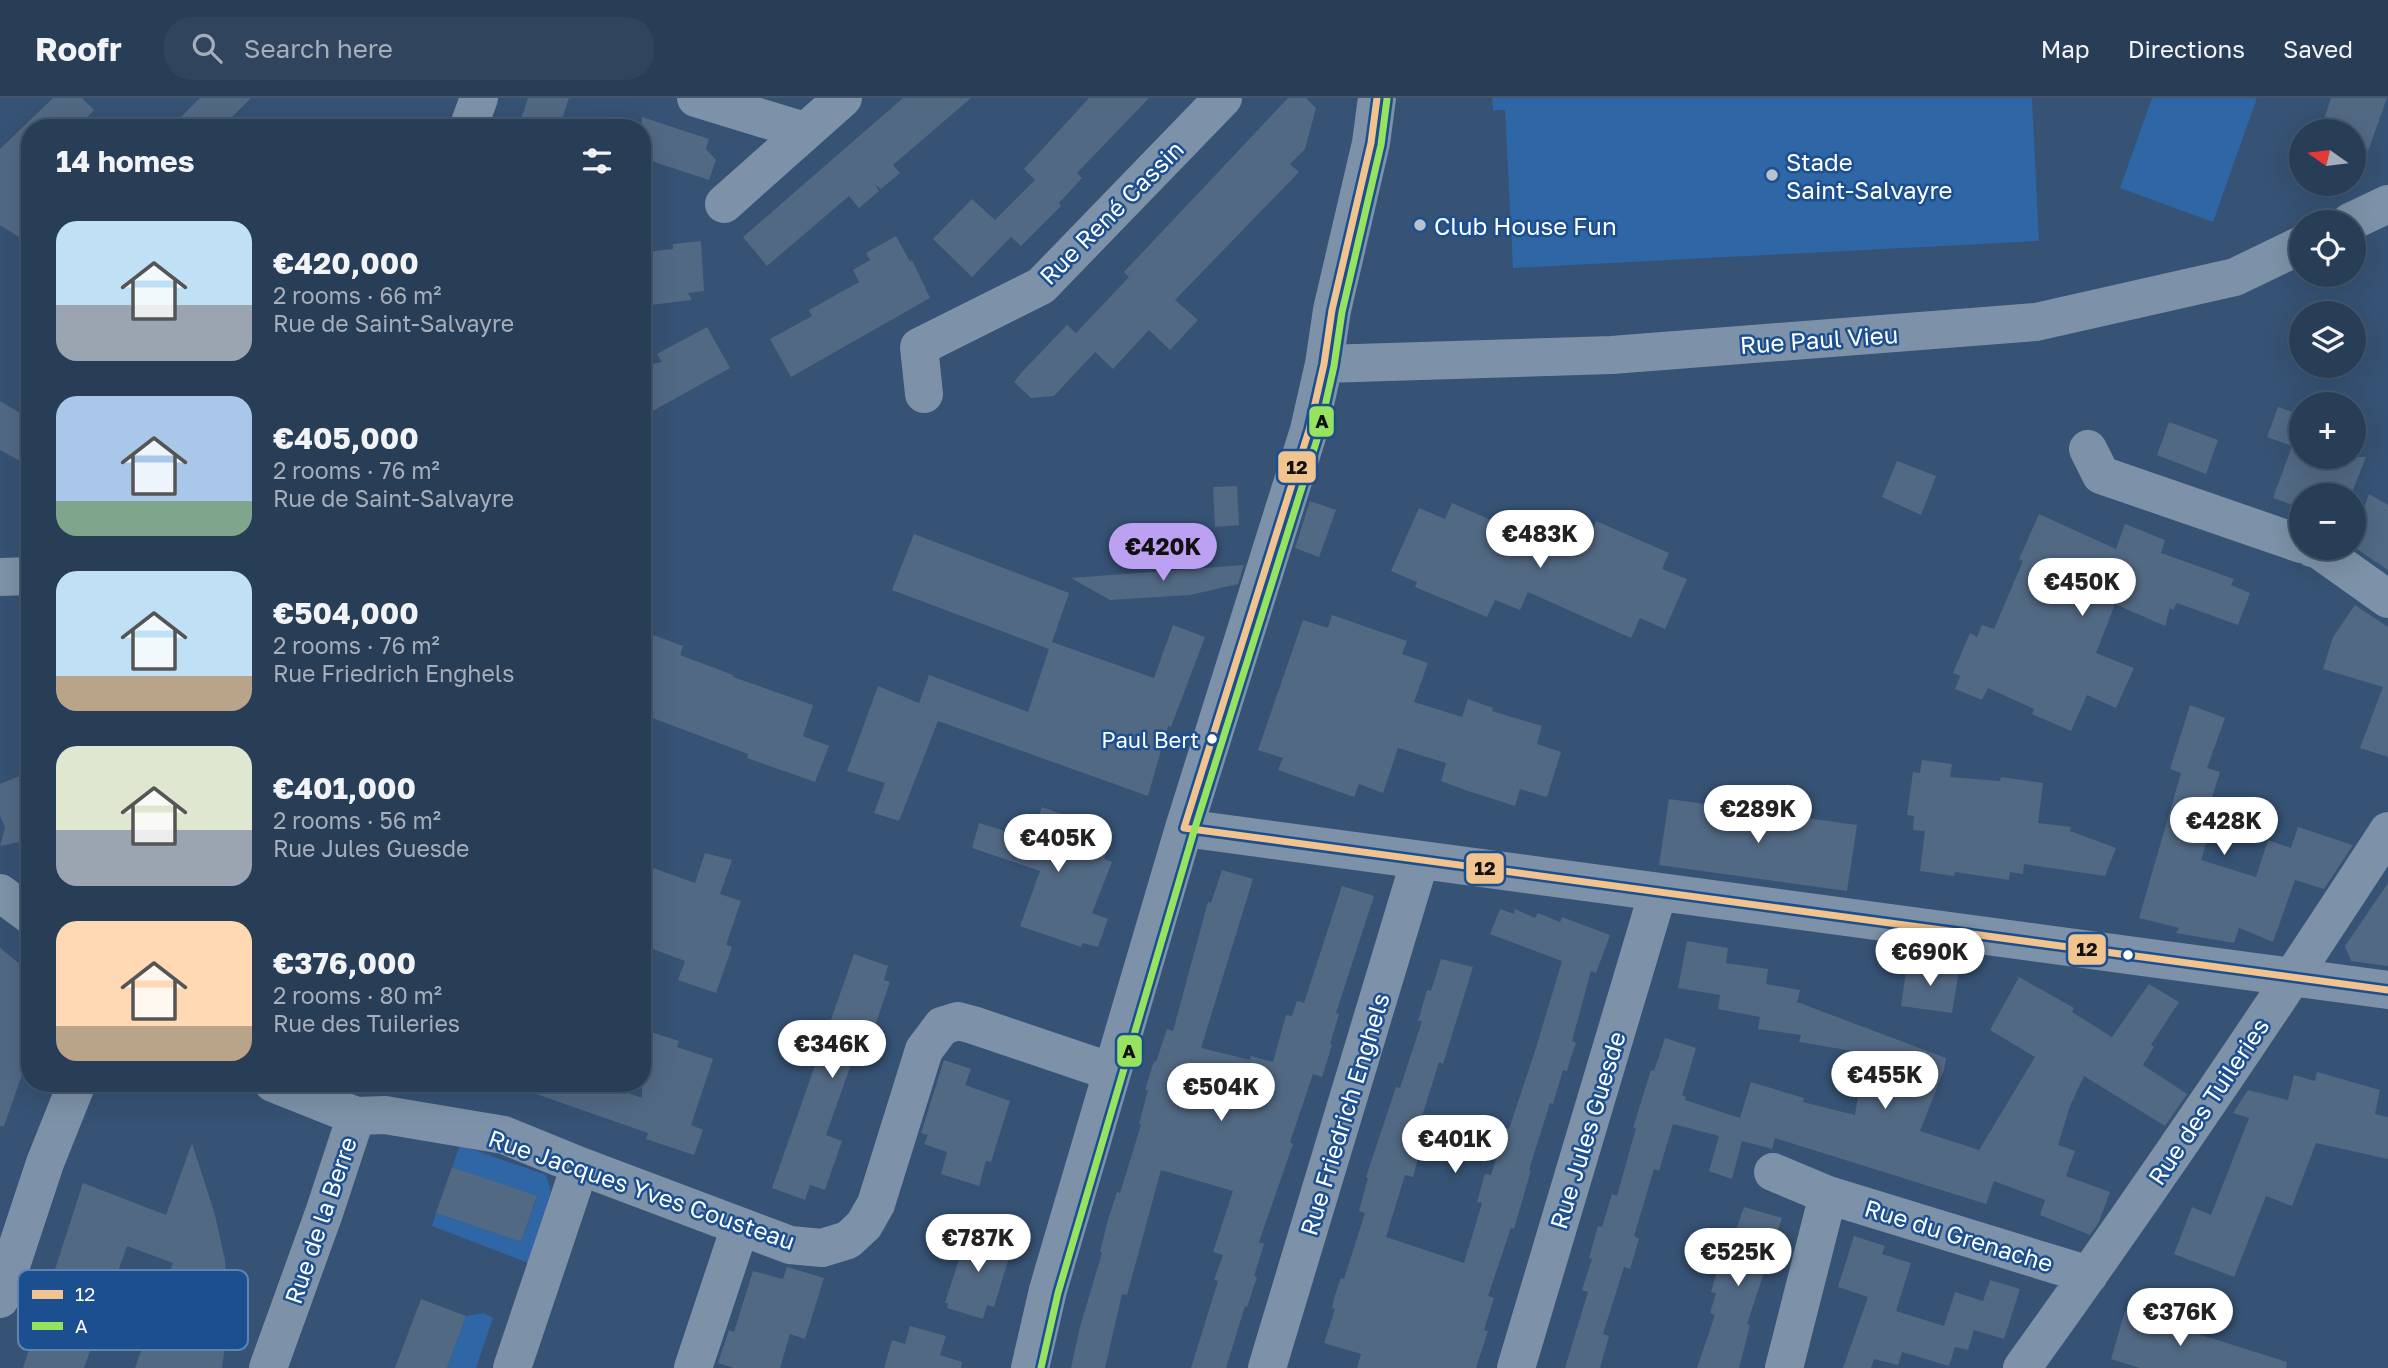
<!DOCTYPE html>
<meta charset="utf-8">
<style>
:root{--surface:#283e57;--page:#30455d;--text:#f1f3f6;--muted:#a5aeba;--line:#44576d;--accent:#bca0f2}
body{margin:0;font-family:"Golos Text",sans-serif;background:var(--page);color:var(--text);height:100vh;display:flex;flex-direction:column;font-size:26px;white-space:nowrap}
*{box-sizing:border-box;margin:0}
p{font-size:23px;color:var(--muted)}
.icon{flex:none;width:38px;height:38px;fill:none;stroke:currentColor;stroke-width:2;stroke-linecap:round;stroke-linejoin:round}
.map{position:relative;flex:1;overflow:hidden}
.drawer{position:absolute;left:21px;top:21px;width:630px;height:973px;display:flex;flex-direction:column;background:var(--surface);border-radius:28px;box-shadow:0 7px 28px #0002,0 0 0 2px var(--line)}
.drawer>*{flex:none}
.needle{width:46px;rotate:284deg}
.fabs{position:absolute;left:2289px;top:21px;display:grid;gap:14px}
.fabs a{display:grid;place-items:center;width:77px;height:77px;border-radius:50%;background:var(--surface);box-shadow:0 7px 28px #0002,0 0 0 2px var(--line);font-size:35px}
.price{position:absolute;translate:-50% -60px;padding:0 16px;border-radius:24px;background:#fff;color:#222;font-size:23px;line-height:46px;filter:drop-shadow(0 2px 4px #0008)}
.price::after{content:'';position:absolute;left:50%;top:42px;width:21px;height:16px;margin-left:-10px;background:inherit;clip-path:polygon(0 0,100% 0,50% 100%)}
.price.selected{background:var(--accent);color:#111}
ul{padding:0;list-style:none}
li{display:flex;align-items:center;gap:21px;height:175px;padding:0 35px}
li span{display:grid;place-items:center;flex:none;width:196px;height:140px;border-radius:21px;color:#555}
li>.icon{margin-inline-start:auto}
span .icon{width:84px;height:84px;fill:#fffc;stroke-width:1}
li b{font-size:30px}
h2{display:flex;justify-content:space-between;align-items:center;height:84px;padding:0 35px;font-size:30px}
header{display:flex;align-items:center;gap:42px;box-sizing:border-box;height:98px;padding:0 35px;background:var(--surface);border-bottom:2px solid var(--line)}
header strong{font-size:33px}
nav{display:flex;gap:38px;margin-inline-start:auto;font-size:24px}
.search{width:490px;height:63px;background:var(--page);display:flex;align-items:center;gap:18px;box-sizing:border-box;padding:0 24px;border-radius:28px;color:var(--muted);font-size:26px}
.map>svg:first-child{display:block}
.green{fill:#2f66a5}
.building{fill:#526984}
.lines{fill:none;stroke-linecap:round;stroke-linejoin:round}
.minor{stroke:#7d92a8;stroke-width:38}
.bus-1-casing{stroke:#1b4f8f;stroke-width:12}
.bus-2-casing{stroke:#1b4f8f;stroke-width:12}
.bus-1{stroke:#f1c38e;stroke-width:7}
.bus-2{stroke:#97e25f;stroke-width:7}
.poi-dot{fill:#b9c2ce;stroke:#1b4f8f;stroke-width:2.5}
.bus-dot{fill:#fff;stroke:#1b4f8f;stroke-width:2.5}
.labels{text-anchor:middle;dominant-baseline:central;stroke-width:5;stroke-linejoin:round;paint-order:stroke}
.bus-label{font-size:22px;fill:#fff;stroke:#1b4f8f;text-anchor:end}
.poi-label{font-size:24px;fill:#fff;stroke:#1b4f8f;text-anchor:start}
.street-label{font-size:24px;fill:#fff;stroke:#1b4f8f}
.key{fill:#1b4f8f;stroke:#5f84b1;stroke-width:2}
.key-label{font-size:19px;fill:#fff}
.line-badge{stroke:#1b4f8f;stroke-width:2.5}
.pale-badge-label{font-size:19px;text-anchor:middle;font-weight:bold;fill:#111}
</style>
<header>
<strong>Roofr</strong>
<div class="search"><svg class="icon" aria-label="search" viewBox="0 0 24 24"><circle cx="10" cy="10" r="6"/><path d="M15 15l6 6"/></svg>Search here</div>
<nav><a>Map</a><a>Directions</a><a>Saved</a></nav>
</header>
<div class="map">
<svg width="2388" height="1270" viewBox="0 0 2388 1270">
<rect width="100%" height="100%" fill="#365274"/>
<path class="green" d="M 1492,0 L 2032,0 L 2039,143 L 1513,170 L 1505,12 L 1493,12 Z
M 2152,0 L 2257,0 L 2213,124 L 2120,90 Z
M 460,1047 L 546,1077 L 551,1093 L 528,1165 L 432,1128 L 436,1115 L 521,1144 L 537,1099 L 452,1069 Z
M 484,1215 L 493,1220 L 476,1270 L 447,1270 L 466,1218 Z"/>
<path class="building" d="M 53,0 L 82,0 L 94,12 L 77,30 L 30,30 L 30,146 L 0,127 L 0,51 Z
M 200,0 L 251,0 L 221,30 L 170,30 Z
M 528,0 L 569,0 L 559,30 L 518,30 Z
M 903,0 L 971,0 L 893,67 L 900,75 L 881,91 L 875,86 L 879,93 L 859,110 L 849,98 L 767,168 L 743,139 Z
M 1089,0 L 1149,0 L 1077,75 L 1082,80 L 1059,105 L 1061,108 L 1021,148 L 1011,139 L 972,179 L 933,141 L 972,101 L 995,122 L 1035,82 L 1024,71 Z
M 1288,0 L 1306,0 L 1316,10 L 1305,51 L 1290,66 L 1299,74 L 1175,202 L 1198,222 L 1170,252 L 1149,232 L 1113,271 L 1095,254 L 1054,298 L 1031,300 L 1014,284 L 1022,274 L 1067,227 L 1076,235 L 1129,179 L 1124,174 Z
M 2331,0 L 2387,0 L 2358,81 L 2354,80 L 2354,33 L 2320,33 Z
M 642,19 L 709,41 L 706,51 L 716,62 L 709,82 L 642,60 Z
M 896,138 L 910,164 L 912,162 L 930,200 L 791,279 L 770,241 L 812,218 L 809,212 L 859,184 L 853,172 L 870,162 L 866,155 Z
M 701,143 L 704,193 L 688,195 L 692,202 L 642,208 L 642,158 L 646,157 L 646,154 L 673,151 L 673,146 Z
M 707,229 L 730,270 L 642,319 L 642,268 L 662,264 L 657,256 Z
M 0,303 L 30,321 L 30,347 L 20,363 L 0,352 Z
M 2278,309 L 2301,317 L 2301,359 L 2366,359 L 2351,397 L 2301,397 L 2301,410 L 2273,400 L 2292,348 L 2267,339 Z
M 2169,324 L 2218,342 L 2206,376 L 2157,357 Z
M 1897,363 L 1936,378 L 1921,417 L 1882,399 Z
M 1237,388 L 1239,427 L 1215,429 L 1213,389 Z
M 2369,396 L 2388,407 L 2388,472 L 2354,449 L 2354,437 Z
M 1310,403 L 1336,412 L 1319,459 L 1295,450 Z
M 1452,405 L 1557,451 L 1566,431 L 1589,440 L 1596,423 L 1669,455 L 1662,471 L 1687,481 L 1665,531 L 1640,520 L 1631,540 L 1528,494 L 1520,512 L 1495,502 L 1487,519 L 1415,489 L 1417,484 L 1391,473 L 1419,410 L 1445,421 Z
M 2039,416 L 2116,451 L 2125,426 L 2165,442 L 2161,455 L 2234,481 L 2231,487 L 2250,495 L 2238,527 L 2177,505 L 2173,512 L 2170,510 L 2165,528 L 2115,506 L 2096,555 L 2134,570 L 2116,610 L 2087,597 L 2071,633 L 2032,616 L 2034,611 L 1988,590 L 1982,602 L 1955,591 L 1960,578 L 1953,575 L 1970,535 L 1977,539 L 1982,527 L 1994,531 L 2023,463 L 2019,461 Z
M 914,436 L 1069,495 L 1052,544 L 1154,580 L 1173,527 L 1205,539 L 1171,629 L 1168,628 L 1148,698 L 938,623 L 899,723 L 874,715 L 885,685 L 847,673 L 878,588 L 919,605 L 929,577 L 1028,614 L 1049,551 L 892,492 Z
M 1244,467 L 1238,486 L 1190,497 L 1110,502 L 1071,480 Z
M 2355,507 L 2388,529 L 2388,659 L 2360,650 L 2383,589 L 2323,571 L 2333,539 Z
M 1332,517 L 1407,543 L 1402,556 L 1428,565 L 1414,604 L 1462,619 L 1468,601 L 1493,610 L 1492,613 L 1542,628 L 1537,646 L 1561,654 L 1547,699 L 1520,691 L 1515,708 L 1465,692 L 1441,683 L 1446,665 L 1398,650 L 1383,695 L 1359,686 L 1354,699 L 1278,672 L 1283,660 L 1258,652 L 1303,522 L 1328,530 Z
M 651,536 L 683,548 L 680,557 L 733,577 L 733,579 L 813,607 L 803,638 L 829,648 L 815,684 L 747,660 L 748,656 L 642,616 L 642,561 Z
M 2190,607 L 2225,620 L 2207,670 L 2220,674 L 2208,712 L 2216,714 L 2201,762 L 2256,779 L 2268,742 L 2291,750 L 2298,729 L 2353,747 L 2324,791 L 2295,782 L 2273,844 L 2239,830 L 2234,845 L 2176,835 L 2179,830 L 2139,820 L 2181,675 L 2170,671 Z
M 1922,662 L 1952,666 L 1950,679 L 2000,683 L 2001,679 L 2043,685 L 2038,725 L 2071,729 L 2070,733 L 2116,750 L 2105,778 L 2024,766 L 2023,776 L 2010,774 L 2009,782 L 1955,774 L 1954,778 L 1920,773 L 1925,733 L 1913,732 L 1914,718 L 1907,717 L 1913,674 L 1920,675 Z
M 30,674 L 30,742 L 0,748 L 5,730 L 0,717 L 0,686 Z
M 1669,701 L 1857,727 L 1847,793 L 1659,767 Z
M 1042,709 L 1113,734 L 1104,761 L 1112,764 L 1092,815 L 1108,821 L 1098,849 L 1083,845 L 1081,849 L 1020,828 L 1040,773 L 972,750 L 979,725 L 1031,741 Z
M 705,755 L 732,762 L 720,796 L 741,803 L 726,847 L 732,849 L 716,895 L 678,882 L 685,863 L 642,847 L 642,766 L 695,785 Z
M 1222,772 L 1253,781 L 1201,950 L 1250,962 L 1251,958 L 1273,964 L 1286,917 L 1292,918 L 1297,903 L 1304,905 L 1342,788 L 1374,798 L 1336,915 L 1339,916 L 1330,946 L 1332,947 L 1322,979 L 1313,976 L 1290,1044 L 1293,1046 L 1259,1144 L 1264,1146 L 1254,1178 L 1257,1179 L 1247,1209 L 1245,1208 L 1226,1270 L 1191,1270 L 1218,1183 L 1214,1182 L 1223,1157 L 1213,1154 L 1233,1093 L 1161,1072 L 1127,1197 L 1122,1196 L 1105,1270 L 1071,1270 L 1080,1229 L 1102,1155 L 1100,1154 L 1107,1125 L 1117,1094 L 1120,1095 L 1141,1027 L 1139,1026 L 1148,992 L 1145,992 L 1154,963 L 1156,964 L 1167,931 L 1173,933 L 1208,804 L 1211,805 Z
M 2388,785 L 2388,868 L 2351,863 L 2345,848 Z
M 1500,811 L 1514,816 L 1515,811 L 1535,820 L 1538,815 L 1560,824 L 1562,819 L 1610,837 L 1596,875 L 1591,873 L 1572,943 L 1576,945 L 1571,959 L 1567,973 L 1563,972 L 1553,1006 L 1550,1005 L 1529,1072 L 1531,1072 L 1514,1131 L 1511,1130 L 1488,1198 L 1494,1200 L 1484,1232 L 1488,1233 L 1476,1270 L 1357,1270 L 1361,1256 L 1324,1245 L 1335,1211 L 1332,1210 L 1335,1197 L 1341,1180 L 1344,1181 L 1365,1115 L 1359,1113 L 1368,1080 L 1366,1079 L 1396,989 L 1400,990 L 1422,923 L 1418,923 L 1427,892 L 1431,893 L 1441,861 L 1473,869 L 1443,966 L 1439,964 L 1413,1047 L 1421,1049 L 1413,1079 L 1405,1077 L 1386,1139 L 1464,1165 L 1482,1105 L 1477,1104 L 1485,1076 L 1491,1077 L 1506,1030 L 1509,1031 L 1536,950 L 1562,863 L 1490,836 Z
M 1687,843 L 1728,850 L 1726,865 L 1768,871 L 1766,886 L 1800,892 L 1797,904 L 1946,960 L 1944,972 L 1920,1033 L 1979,1052 L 2035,959 L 1990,932 L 2019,879 L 2074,910 L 2072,914 L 2112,939 L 2149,886 L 2179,904 L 2151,947 L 2154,949 L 2143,967 L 2187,996 L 2165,1028 L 2084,978 L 2070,1008 L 2058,1047 L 2075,1053 L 2066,1078 L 2110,1094 L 2099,1124 L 2090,1137 L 2040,1117 L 2045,1102 L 1994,1083 L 1986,1106 L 1775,1040 L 1772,1051 L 1742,1043 L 1732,1081 L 1709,1073 L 1719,1038 L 1673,1026 L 1659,1073 L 1654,1071 L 1634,1138 L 1639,1141 L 1630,1171 L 1624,1169 L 1603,1236 L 1609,1238 L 1600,1270 L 1565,1270 L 1588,1194 L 1582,1192 L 1592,1161 L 1589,1160 L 1598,1128 L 1602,1129 L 1612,1096 L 1617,1098 L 1636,1030 L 1633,1030 L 1651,972 L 1654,973 L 1665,940 L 1696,950 L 1682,997 L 1686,999 L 1685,1002 L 1740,1020 L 1751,984 L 1804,1000 L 1803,1004 L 1855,1017 L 1865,955 L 1799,944 L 1801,937 L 1758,931 L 1760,919 L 1718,911 L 1720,897 L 1678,890 Z
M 0,850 L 30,874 L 30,918 L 23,939 L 30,942 L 30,954 L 4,1028 L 0,1028 Z
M 854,856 L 888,868 L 884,882 L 890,884 L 869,945 L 862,942 L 856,959 L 854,958 L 826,1037 L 842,1043 L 825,1092 L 810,1087 L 805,1102 L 772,1090 Z
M 1907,866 L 1959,873 L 1952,915 L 1901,908 Z
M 642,931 L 679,943 L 677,949 L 713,961 L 691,1027 L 703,1032 L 694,1057 L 646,1041 L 648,1035 L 516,989 L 517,985 L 600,985 L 642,1000 Z
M 944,962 L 971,971 L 965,987 L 1010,1003 L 991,1064 L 986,1063 L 979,1088 L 941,1076 L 947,1054 L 924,1046 L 928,1037 L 921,1035 Z
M 2317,974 L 2380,992 L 2375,1016 L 2388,1019 L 2388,1061 L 2316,1045 L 2292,1108 L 2266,1098 L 2234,1179 L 2174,1156 L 2192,1109 L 2211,1117 L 2249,1020 L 2233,1015 L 2248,992 L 2288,1002 L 2294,977 L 2315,983 Z
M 192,1045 L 215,1117 L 225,1162 L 229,1217 L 222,1270 L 135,1270 L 173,1165 L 127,1148 L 84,1270 L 23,1270 L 83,1085 L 166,1117 Z
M 452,1069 L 537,1098 L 521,1144 L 436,1115 Z
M 1744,1109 L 1782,1120 L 1747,1226 L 1750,1227 L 1745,1247 L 1739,1270 L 1697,1270 L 1715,1217 L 1710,1215 L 1716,1195 L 1711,1194 L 1728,1136 L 1734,1138 Z
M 970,1127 L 994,1135 L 989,1146 L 1011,1153 L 994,1209 L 987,1207 L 983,1221 L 947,1210 L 948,1205 L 945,1205 Z
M 1854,1138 L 1885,1148 L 1882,1156 L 1911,1165 L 1896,1213 L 1944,1228 L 1955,1194 L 1983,1203 L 1990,1182 L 2020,1191 L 2004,1241 L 1974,1232 L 1968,1252 L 1955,1249 L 1949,1268 L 1902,1254 L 1898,1267 L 1874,1261 L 1871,1270 L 1843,1270 L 1868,1199 L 1838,1189 Z
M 787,1169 L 824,1180 L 805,1241 L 790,1236 L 780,1270 L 734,1270 L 718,1265 L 729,1232 L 734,1234 L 753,1173 L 783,1181 Z
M 421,1201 L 466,1218 L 447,1270 L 395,1270 Z
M 2125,1213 L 2287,1264 L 2286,1270 L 2140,1270 L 2111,1261 Z
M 910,1228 L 946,1238 L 940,1257 L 962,1264 L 961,1270 L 884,1270 L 892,1242 L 905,1246 Z"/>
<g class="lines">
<path class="minor" d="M 696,0 L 804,33
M 468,30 L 479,0
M 724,106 L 843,0
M 2350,124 L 2388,106
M 1324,266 L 1612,257 L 2036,224 L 2235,179 L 2301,147
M 924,296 L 919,249 L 1041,188 L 1223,0
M 2088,351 L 2101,377 L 2301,446
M 2312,450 L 2319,452 L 2388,501
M 0,479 L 30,478
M 1184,730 L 2388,892
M 0,795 L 30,817
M 356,1018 L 385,1017 L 504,1037 L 580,1068 L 790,1147 L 822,1150 L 848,1142 L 864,1127 L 876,1106 L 924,952 L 942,928 L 958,923 L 973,927 L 1112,974
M 1773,1074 L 1828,1097 L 2089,1177
M 0,1201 L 45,1065 L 77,985
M 268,1270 L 324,1115 L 356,1018 L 273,985
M 512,1270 L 580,1068
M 693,1270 L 740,1129
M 1030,1270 L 1048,1192 L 1184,730 L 1309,332 L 1324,266 L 1332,212 L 1371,45 L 1377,0
M 1267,1270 L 1420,762
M 1516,1270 L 1658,794
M 1784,1270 L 1828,1097
M 2022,1270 C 2149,1094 2270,915 2388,733"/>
<defs>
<path id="bus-1" d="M 1184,730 L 2388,892
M 1184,730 L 1309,332 L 1324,266 L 1332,212 L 1371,45 L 1377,0"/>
<path id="bus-2" d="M 1041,1270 L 1058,1195 L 1194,733 L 1319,335 L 1334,268 L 1342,214 L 1381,47 L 1387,1"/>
</defs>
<use href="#bus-1" class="bus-1-casing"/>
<use href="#bus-2" class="bus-2-casing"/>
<use href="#bus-1" class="bus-1"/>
<use href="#bus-2" class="bus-2"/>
</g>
<g class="poi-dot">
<circle cx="1772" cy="77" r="7"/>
<circle cx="1420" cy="127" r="7"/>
</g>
<g class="bus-dot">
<circle cx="1212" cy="641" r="6"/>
<circle cx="2128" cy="857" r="6"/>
</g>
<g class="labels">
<g class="bus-label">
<text x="1199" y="641">Paul Bert</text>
</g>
<g class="poi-label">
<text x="1786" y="63">Stade<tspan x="1786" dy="28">Saint-Salvayre</tspan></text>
<text x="1434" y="127">Club House Fun</text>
</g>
<g class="street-label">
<text transform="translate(1111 114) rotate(-45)">Rue René Cassin</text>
<text transform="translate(1819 241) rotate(-4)">Rue Paul Vieu</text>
<text transform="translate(2208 1003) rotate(-56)">Rue des Tuileries</text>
<text transform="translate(1344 1016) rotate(-73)">Rue Friedrich Enghels</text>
<text transform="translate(1587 1032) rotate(-73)">Rue Jules Guesde</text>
<text transform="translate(642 1091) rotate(19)">Rue Jacques Yves Cousteau</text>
<text transform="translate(320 1122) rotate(-71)">Rue de la Berre</text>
<text transform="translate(1959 1137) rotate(17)">Rue du Grenache</text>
</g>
</g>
<rect x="18" y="1172" width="230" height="80" rx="10" class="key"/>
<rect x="32" y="1192" width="31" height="9" fill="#f1c38e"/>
<rect x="32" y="1224" width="31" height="8" fill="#97e25f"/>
<g class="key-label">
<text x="75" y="1203">12</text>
<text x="75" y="1235">A</text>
</g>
<g class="line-badge">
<rect x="1308" y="307" width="27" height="33" rx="7" fill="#97e25f"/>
<rect x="1277" y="352" width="40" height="34" rx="7" fill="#f1c38e"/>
<rect x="1465" y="754" width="40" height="33" rx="7" fill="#f1c38e"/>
<rect x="2067" y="835" width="40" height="33" rx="7" fill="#f1c38e"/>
<rect x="1116" y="936" width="27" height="34" rx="7" fill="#97e25f"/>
</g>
<g class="pale-badge-label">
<text x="1322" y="330">A</text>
<text x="1297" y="376">12</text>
<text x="1485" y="777">12</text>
<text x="2087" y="858">12</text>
<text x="1129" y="960">A</text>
</g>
</svg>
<div class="fabs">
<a><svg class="needle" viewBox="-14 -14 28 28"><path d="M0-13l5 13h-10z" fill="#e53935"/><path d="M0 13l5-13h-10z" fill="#a5aeba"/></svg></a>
<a><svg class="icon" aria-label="locate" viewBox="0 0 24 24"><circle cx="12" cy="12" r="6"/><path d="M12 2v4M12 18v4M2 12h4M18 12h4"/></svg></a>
<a><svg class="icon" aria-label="layers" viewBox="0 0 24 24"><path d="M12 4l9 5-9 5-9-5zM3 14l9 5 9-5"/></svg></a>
<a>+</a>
<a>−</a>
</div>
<b class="price" style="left:1540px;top:472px">€483K</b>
<b class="price selected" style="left:1163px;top:485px">€420K</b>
<b class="price" style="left:2082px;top:520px">€450K</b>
<b class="price" style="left:1758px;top:747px">€289K</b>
<b class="price" style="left:2224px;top:759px">€428K</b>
<b class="price" style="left:1058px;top:776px">€405K</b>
<b class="price" style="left:1930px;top:890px">€690K</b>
<b class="price" style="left:832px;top:982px">€346K</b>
<b class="price" style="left:1885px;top:1013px">€455K</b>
<b class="price" style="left:1221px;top:1025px">€504K</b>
<b class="price" style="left:1455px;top:1077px">€401K</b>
<b class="price" style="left:978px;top:1176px">€787K</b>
<b class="price" style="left:1738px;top:1190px">€525K</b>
<b class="price" style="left:2180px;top:1250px">€376K</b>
<section class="drawer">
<h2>14 homes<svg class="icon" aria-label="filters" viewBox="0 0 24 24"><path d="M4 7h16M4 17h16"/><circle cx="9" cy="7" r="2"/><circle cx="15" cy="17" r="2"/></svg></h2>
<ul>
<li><span style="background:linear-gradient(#bfe0f5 60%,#9aa5b1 0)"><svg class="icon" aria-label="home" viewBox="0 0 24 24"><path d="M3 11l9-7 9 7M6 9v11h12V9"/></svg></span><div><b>€420,000</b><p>2 rooms · 66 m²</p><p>Rue de Saint-Salvayre</p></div></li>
<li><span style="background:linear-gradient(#a9c7e8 75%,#7fa58c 0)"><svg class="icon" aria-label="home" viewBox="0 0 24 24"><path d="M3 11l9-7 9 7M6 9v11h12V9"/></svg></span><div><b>€405,000</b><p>2 rooms · 76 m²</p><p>Rue de Saint-Salvayre</p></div></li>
<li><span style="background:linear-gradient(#bfe0f5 75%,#b9a48a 0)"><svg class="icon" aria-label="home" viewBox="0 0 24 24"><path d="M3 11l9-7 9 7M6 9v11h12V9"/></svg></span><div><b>€504,000</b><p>2 rooms · 76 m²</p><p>Rue Friedrich Enghels</p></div></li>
<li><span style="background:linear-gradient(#dfe7d0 60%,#9aa5b1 0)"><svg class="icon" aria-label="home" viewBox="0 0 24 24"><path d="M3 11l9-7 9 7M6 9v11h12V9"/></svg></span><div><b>€401,000</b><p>2 rooms · 56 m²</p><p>Rue Jules Guesde</p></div></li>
<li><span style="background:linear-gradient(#ffd9b3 75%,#b9a48a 0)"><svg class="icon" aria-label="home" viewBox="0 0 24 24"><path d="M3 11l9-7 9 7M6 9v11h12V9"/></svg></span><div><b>€376,000</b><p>2 rooms · 80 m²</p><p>Rue des Tuileries</p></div></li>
</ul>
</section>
</div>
